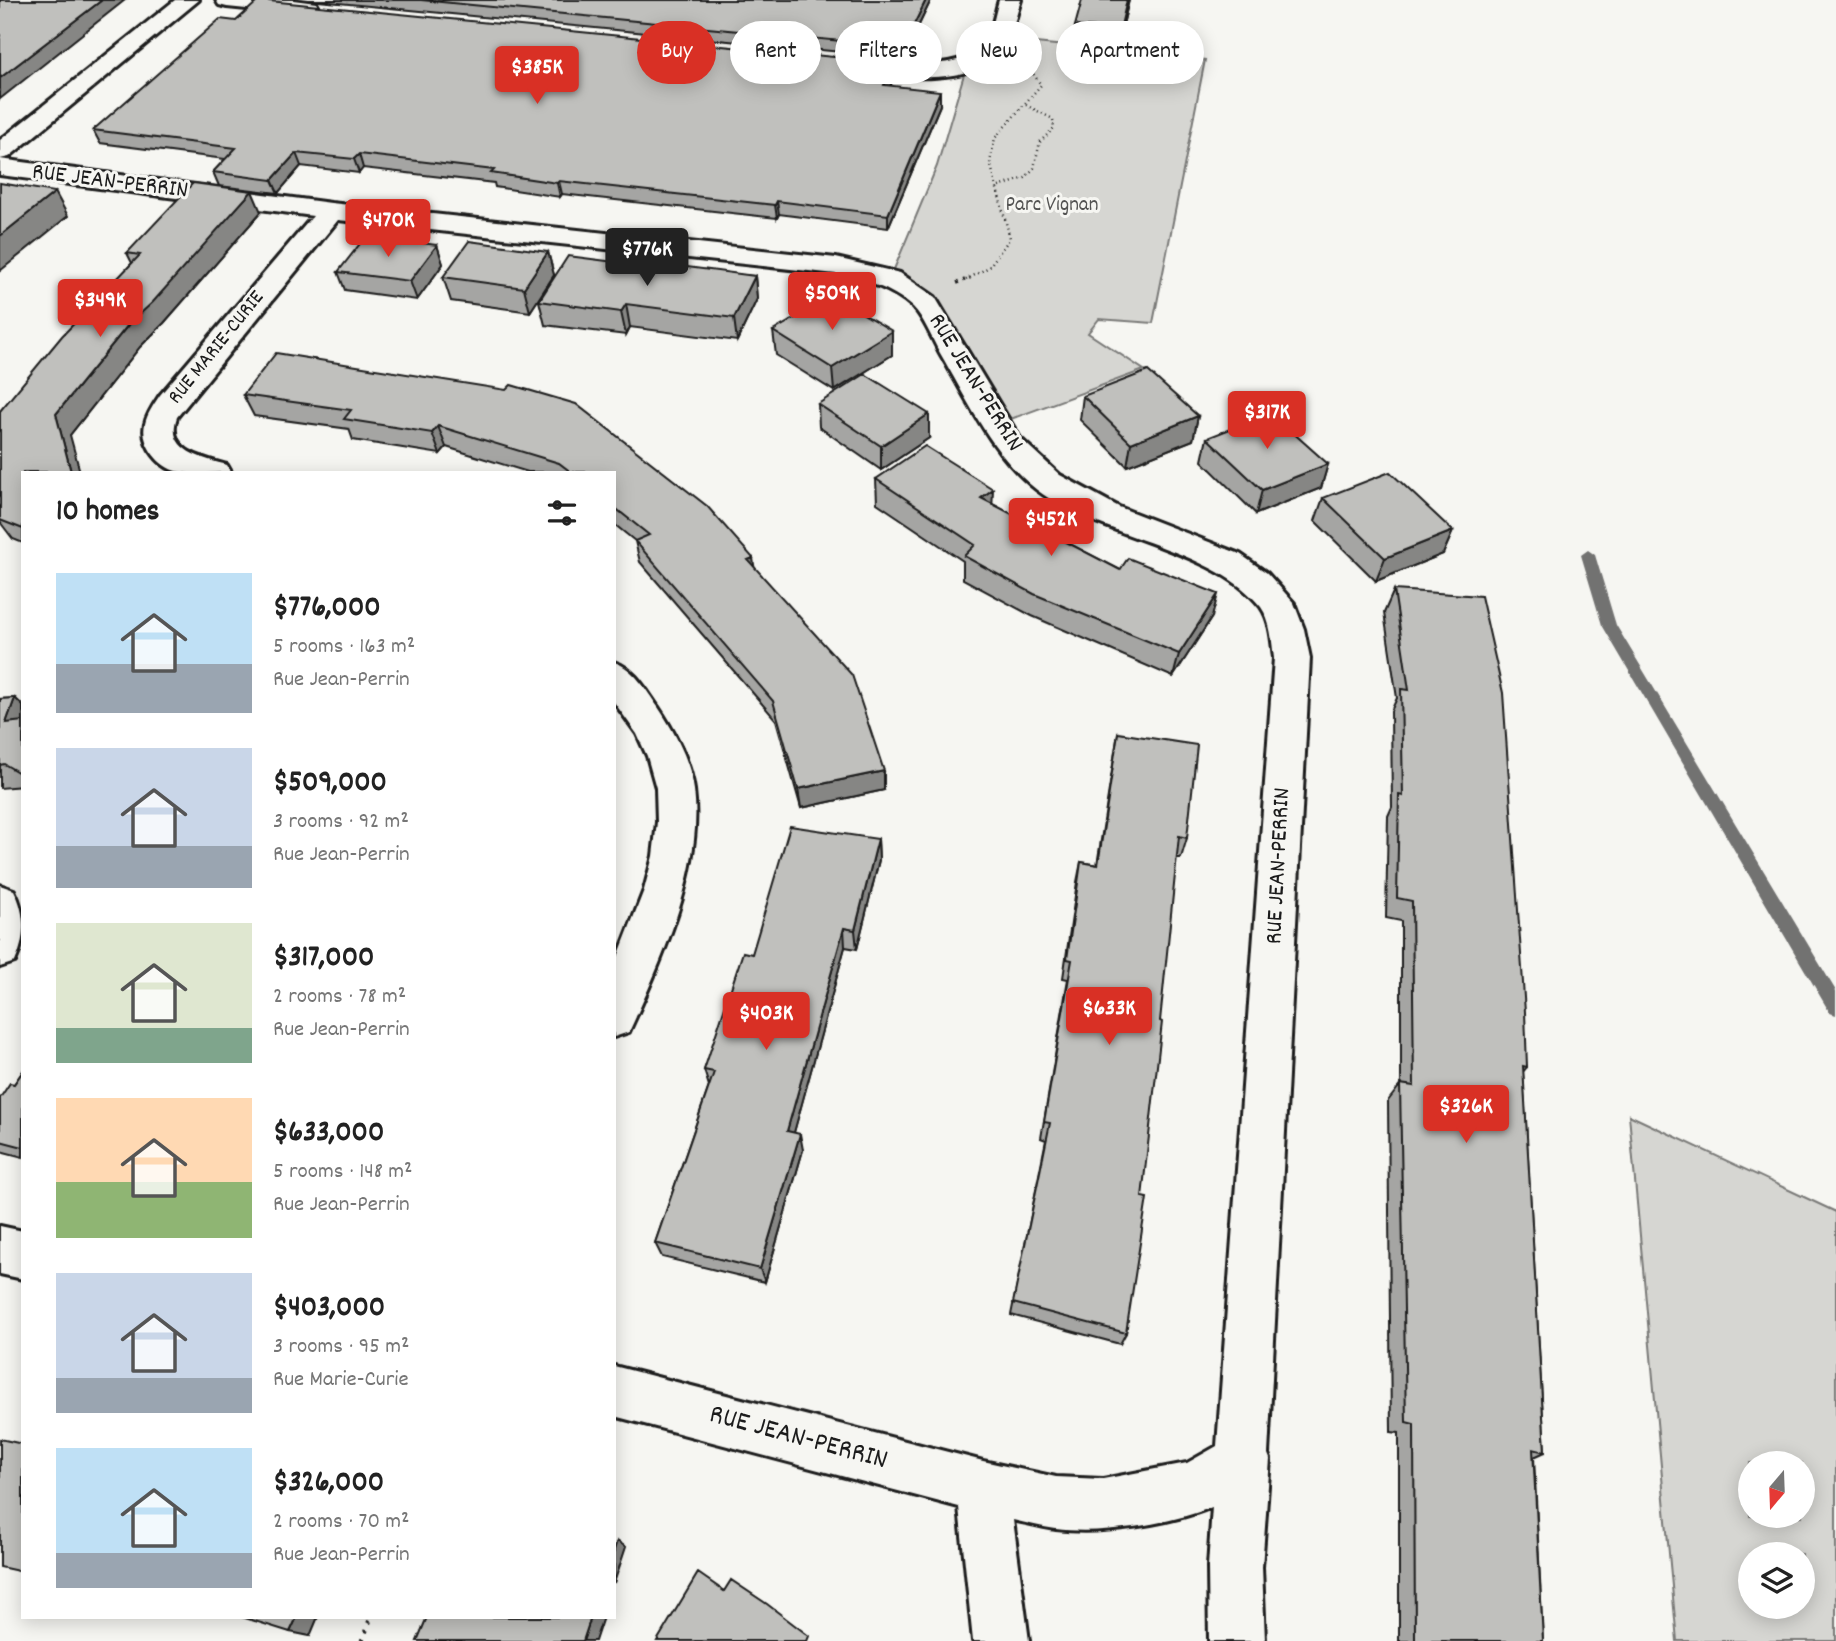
<!DOCTYPE html>
<meta charset="utf-8">
<style>
:root{--surface:#fff;--page:#f6f6f6;--text:#222;--muted:#767676;--accent:#d93025}
body{margin:0;font-family:Dekko,sans-serif;background:var(--page);color:var(--text);height:100vh;display:flex;flex-direction:column;font-size:26px;white-space:nowrap}
*{box-sizing:border-box;margin:0}
p{font-size:23px;color:var(--muted)}
.icon{flex:none;width:38px;height:38px;fill:none;stroke:currentColor;stroke-width:2;stroke-linecap:round;stroke-linejoin:round}
.map{position:relative;flex:1;overflow:hidden}
.panel{position:absolute;left:21px;top:471px;width:595px;height:1148px;display:flex;flex-direction:column;background:var(--surface);border-radius:0px;box-shadow:0 4px 18px #0003}
.panel>*{flex:none}
.guide{position:absolute;left:637px;top:21px;width:665px;height:63px;display:flex;gap:14px}
.needle{width:46px;rotate:199deg}
.controls{position:absolute;left:1738px;top:1451px;display:grid;gap:14px}
.controls a{display:grid;place-items:center;width:77px;height:77px;border-radius:50%;background:var(--surface);box-shadow:0 4px 18px #0003;font-size:35px}
.price{position:absolute;translate:-50% -60px;padding:0 16px;border-radius:7px;background:var(--accent);color:#fff;font-size:23px;line-height:46px;filter:drop-shadow(0 2px 4px #0008)}
.price::after{content:'';position:absolute;left:50%;top:42px;width:21px;height:16px;margin-left:-10px;background:inherit;clip-path:polygon(0 0,100% 0,50% 100%)}
.price.active{background:#222;color:#fff}
ul{padding:0;list-style:none}
li{display:flex;align-items:center;gap:21px;height:175px;padding:0 35px}
li span{display:grid;place-items:center;flex:none;width:196px;height:140px;border-radius:0px;color:#555}
li>.icon{margin-inline-start:auto}
span .icon{width:84px;height:84px;fill:#fffc;stroke-width:1}
li b{font-size:30px}
h2{display:flex;justify-content:space-between;align-items:center;height:84px;padding:0 35px;font-size:30px}
.chip{padding:0 24px;border-radius:32px;background:var(--surface);box-shadow:0 4px 18px #0003;font-size:24px;line-height:63px}
.chip.active{background:var(--accent);color:#fff}
.map>svg:first-child{display:block}
.green{fill:#d6d6d2;stroke:#797977;stroke-width:2;fill-rule:evenodd}
.lines{fill:none;stroke-linecap:round;stroke-linejoin:round}
.stream{fill:#727271;fill-rule:evenodd}
.minor-casing{stroke:#1c1c1c;stroke-width:6}
.path-far2{stroke:#1c1c1c;stroke-width:2.5;stroke-dasharray:1 3.5;stroke-linecap:butt}
.path-far1{stroke:#1c1c1c;stroke-width:3.5;stroke-dasharray:2 4.5;stroke-linecap:butt}
.path{stroke:#1c1c1c;stroke-width:5;stroke-dasharray:2.5 7;stroke-linecap:butt}
.minor{fill:#f6f6f2;fill-rule:evenodd}
.wall{fill:#a5a5a3;stroke:#1c1c1c;stroke-width:2}
.shaded-wall{fill:#868684;stroke:#1c1c1c;stroke-width:2}
.building{fill:#c0c0bd;stroke:#1c1c1c;stroke-width:2}
.labels{text-anchor:middle;dominant-baseline:central;stroke-width:6;stroke-linejoin:round;paint-order:stroke}
.far-park-label{font-size:21px;fill:#545453;stroke:#f6f6f2}
.far-street-label{font-size:21px;fill:#1c1c1c;stroke:#f6f6f2}
.street-label{font-size:24px;fill:#1c1c1c;stroke:#f6f6f2}
.near-street-label{font-size:28px;fill:#1c1c1c;stroke:#f6f6f2}
</style>
<div class="map">
<svg width="1836" height="1641" viewBox="0 0 1836 1641">
<rect width="100%" height="100%" fill="#f6f6f2"/>
<filter id="ink" filterUnits="userSpaceOnUse"><feTurbulence type="fractalNoise" baseFrequency=".0143" numOctaves="2"/><feDisplacementMap in="SourceGraphic" scale="14" xChannelSelector="R" yChannelSelector="G"/><feConvolveMatrix kernelMatrix="1 2 1 2 8 2 1 2 1" color-interpolation-filters="sRGB"/></filter>
<g filter="url(#ink)">
<path class="green" d="M 996,39 L 1205,60 L 1153,323 L 1099,319 L 1088,333 L 1144,370 L 997,424 L 925,303 L 890,279 L 937,166 L 967,64 Z
M 1629,1115 L 1836,1212 L 1836,1641 L 1677,1641 ZM 1802,1463 L 1802,1516 L 1750,1516 L 1750,1463 ZM 1802,1554 L 1802,1606 L 1750,1606 L 1750,1554 Z"/>
<g class="lines">
<path class="stream" d="M 1588,550 L 1595,555 L 1616,625 L 1836,991 L 1836,1015 L 1830,1013 L 1602,625 L 1581,555 Z"/>
<defs>
<path id="minor" d="M 175,0 L 199,0 L 9,157 L 0,159 L 0,140 Z
M 216,0 L 293,0 L 316,3 L 319,8 L 316,13 L 308,15 L 227,7 L 219,5 Z
M 999,0 L 1021,0 C 1015,18 1012,40 998,54 C 963,90 887,75 842,70 L 834,68 L 831,63 L 834,58 L 842,56 C 878,60 961,78 985,42 C 993,30 995,13 999,0 Z
M 0,159 L 331,203 L 836,258 L 900,273 L 935,297 L 1020,438 L 1060,475 L 1119,507 L 1240,554 L 1267,573 L 1294,603 L 1304,629 L 1310,658 L 1268,1454 L 1270,1459 L 1262,1567 L 1265,1641 L 1209,1641 L 1208,1567 L 1212,1507 C 1171,1524 1101,1535 1056,1529 C 1042,1527 1027,1523 1013,1520 L 1029,1641 L 973,1641 L 959,1507 L 614,1416 L 614,1366 L 983,1461 L 1056,1477 L 1103,1479 L 1187,1463 L 1217,1446 L 1274,658 C 1272,642 1271,621 1261,607 C 1215,548 1099,538 1037,490 C 992,455 968,401 940,353 C 932,339 924,318 913,307 C 891,287 864,281 836,274 L 338,220 L 177,417 C 165,451 202,458 227,465 L 231,472 C 215,472 197,475 181,472 C 161,470 140,445 145,424 C 147,414 154,404 160,395 L 313,216 L 0,175 Z
M 614,662 C 634,668 646,690 658,707 C 674,731 690,760 694,790 C 704,868 661,962 629,1032 L 614,1037 L 614,967 L 644,890 L 653,856 L 657,822 L 656,788 L 647,756 L 637,734 L 614,702 Z
M 0,885 L 14,890 C 26,914 26,938 15,962 L 0,967 Z
M 0,1226 L 23,1231 L 23,1279 L 0,1274 Z"/>
</defs>
<use href="#minor" class="minor-casing"/>
<path class="path-far2" d="M 999,187 L 1025,178 L 1034,168 L 1040,142 L 1054,128 L 1053,119 L 1026,105
M 966,280 L 989,267 L 1010,238 L 990,162 L 995,138 L 1041,85 L 1025,62"/>
<path class="path-far1" d="M 957,283 L 970,278"/>
<path class="path" d="M 362,1641 L 371,1617"/>
<use href="#minor" class="minor"/>
</g>
<path class="wall" d="M 308,0 L 931,0 L 903,58 Z
M 1129,0 L 1119,41 L 1074,37 L 1075,26 Z
M 236,21 L 895,76 L 890,86 L 940,105 L 888,228 L 779,214 L 777,218 L 562,194 L 560,197 L 495,187 L 494,183 L 363,168 L 359,173 L 301,166 L 278,193 L 219,186 L 213,172 L 225,159 L 100,143 L 93,130 Z
M 261,212 L 164,323 L 140,347 L 70,435 L 23,472 L 23,543 L 13,539 L 0,522 L 0,411 L 132,263 L 127,253 Z
M 437,245 L 443,264 L 417,300 L 345,290 L 338,272 Z
M 548,252 L 554,275 L 530,312 L 451,301 L 443,277 Z
M 677,270 L 755,276 L 757,299 L 737,341 L 630,327 L 626,335 L 545,325 L 539,301 Z
M 773,331 L 892,331 L 892,355 L 834,391 L 776,355 Z
M 506,390 L 754,567 L 884,790 L 801,808 L 776,720 L 640,562 L 635,541 L 614,524 L 614,472 L 528,472 L 446,447 L 440,454 L 353,440 L 349,429 L 254,416 L 243,395 Z
M 1083,396 L 1198,416 L 1193,440 L 1127,466 L 1080,420 Z
M 818,404 L 929,438 L 881,470 L 819,427 Z
M 1207,438 L 1328,464 L 1321,488 L 1256,514 L 1202,461 Z
M 876,479 L 992,504 L 1212,617 L 1173,677 L 1032,616 L 963,579 L 963,561 L 877,503 Z
M 1323,498 L 1453,531 L 1443,554 L 1376,581 L 1315,521 Z
M 1394,590 L 1527,1067 L 1523,1072 L 1545,1452 L 1534,1457 L 1543,1641 L 1399,1641 L 1399,1433 L 1391,1432 L 1388,1101 L 1401,1084 L 1401,921 L 1386,918 L 1388,816 L 1392,807 L 1391,711 L 1397,698 L 1384,613 Z
M 15,698 L 23,706 L 23,786 L 0,788 L 0,699 Z
M 1118,733 L 1187,838 L 1181,858 L 1176,858 L 1126,1333 L 1120,1344 L 1011,1315 L 1046,1140 L 1041,1138 L 1068,979 L 1063,978 L 1077,882 L 1081,862 L 1097,865 Z
M 878,839 L 879,860 L 857,949 L 845,947 L 794,1132 L 803,1150 L 765,1282 L 662,1257 L 655,1243 L 709,1086 L 704,1070 L 752,954 Z
M 23,1071 L 23,1157 L 0,1151 L 0,1098 L 14,1084 Z"/>
<path class="shaded-wall" d="M 102,0 L 125,0 L 0,99 L 0,78 Z
M 926,0 L 931,0 L 903,58 L 903,47 Z
M 1127,0 L 1129,0 L 1119,41 L 1120,30 Z
M 894,63 L 895,76 L 884,99 L 884,85 Z
M 940,91 L 940,105 L 888,228 L 888,215 Z
M 296,153 L 301,166 L 278,193 L 272,180 Z
M 359,154 L 363,168 L 359,173 L 354,159 Z
M 559,181 L 562,194 L 560,197 L 557,183 Z
M 252,191 L 261,212 L 164,323 L 140,347 L 70,435 L 80,472 L 71,472 L 56,414 L 128,325 Z
M 55,192 L 68,216 L 0,271 L 0,236 Z
M 777,201 L 779,214 L 777,218 L 775,205 Z
M 437,245 L 443,264 L 417,300 L 410,281 Z
M 548,252 L 554,275 L 530,312 L 524,288 Z
M 755,276 L 757,299 L 737,341 L 734,318 Z
M 626,304 L 630,327 L 626,335 L 621,312 Z
M 892,331 L 892,355 L 834,391 L 832,368 Z
M 929,414 L 929,438 L 881,470 L 881,446 Z
M 1198,416 L 1193,440 L 1127,466 L 1131,443 Z
M 438,426 L 446,447 L 440,454 L 432,433 Z
M 1328,464 L 1321,488 L 1256,514 L 1262,490 Z
M 993,489 L 992,512 L 981,498 Z
M 1453,531 L 1443,554 L 1376,581 L 1385,558 Z
M 753,558 L 756,579 L 748,560 Z
M 1218,594 L 1212,617 L 1173,677 L 1179,654 Z
M 15,698 L 23,706 L 23,742 L 6,723 Z
M 884,771 L 884,790 L 801,808 L 798,789 Z
M 878,839 L 879,860 L 857,949 L 855,930 Z
M 844,928 L 845,947 L 790,1147 L 787,1131 Z
M 800,1134 L 803,1150 L 765,1282 L 760,1269 Z
M 617,1541 L 626,1547 L 614,1583 L 614,1550 Z
M 297,1617 L 318,1617 L 310,1636 L 290,1632 Z
M 591,1617 L 603,1617 L 595,1641 L 583,1641 Z"/>
<path class="building" d="M 0,0 L 102,0 L 0,78 Z
M 259,0 L 894,63 L 884,85 L 940,91 L 888,215 L 777,201 L 775,205 L 559,181 L 557,183 L 491,173 L 494,170 L 359,154 L 354,159 L 296,153 L 272,180 L 213,172 L 236,148 L 93,130 L 220,19 L 236,21 Z
M 421,0 L 926,0 L 903,47 Z
M 1082,0 L 1127,0 L 1120,30 L 1075,26 Z
M 0,183 L 55,192 L 0,236 Z
M 193,183 L 252,191 L 153,302 L 128,325 L 56,414 L 71,472 L 72,472 L 23,472 L 23,529 L 0,520 L 0,411 L 62,336 L 140,255 L 127,253 Z
M 366,236 L 437,245 L 410,281 L 338,272 Z
M 469,241 L 548,252 L 524,288 L 443,277 Z
M 568,256 L 677,270 L 680,266 L 755,276 L 734,318 L 626,304 L 621,312 L 539,301 Z
M 833,296 L 892,331 L 832,368 L 773,331 Z
M 276,353 L 506,390 L 511,385 L 576,404 L 707,506 L 753,558 L 748,560 L 852,675 L 884,771 L 798,789 L 773,701 L 635,541 L 649,535 L 614,507 L 614,472 L 571,472 L 559,463 L 438,426 L 432,433 L 344,419 L 351,410 L 243,395 Z
M 1148,371 L 1198,416 L 1131,443 L 1083,396 Z
M 865,374 L 929,414 L 881,446 L 818,404 Z
M 1271,413 L 1328,464 L 1262,490 L 1207,438 Z
M 925,446 L 993,489 L 981,498 L 1120,570 L 1128,558 L 1218,594 L 1179,654 L 1034,594 L 964,556 L 975,545 L 876,479 Z
M 1390,472 L 1453,531 L 1385,558 L 1323,498 Z
M 1394,590 L 1481,596 L 1503,693 L 1525,1012 L 1527,1067 L 1523,1066 L 1545,1452 L 1533,1449 L 1543,1641 L 1415,1641 L 1414,1424 L 1406,1422 L 1400,1084 L 1414,1086 L 1412,901 L 1397,898 L 1399,795 L 1403,796 L 1401,689 L 1409,690 Z
M 15,698 L 6,723 L 23,721 L 23,775 L 4,764 L 0,765 L 0,699 Z
M 1118,733 L 1197,745 L 1187,838 L 1179,836 L 1160,1021 L 1162,1022 L 1142,1197 L 1147,1198 L 1126,1333 L 1013,1303 L 1050,1123 L 1044,1122 L 1072,960 L 1067,959 L 1081,862 L 1098,865 Z
M 790,826 L 878,839 L 855,930 L 844,928 L 787,1131 L 800,1134 L 760,1269 L 655,1243 L 714,1072 L 704,1070 L 743,952 L 752,954 Z
M 23,1071 L 23,1147 L 0,1141 L 0,1098 L 10,1083 L 14,1084 Z
M 0,1439 L 23,1444 L 23,1572 L 0,1567 Z
M 698,1573 L 724,1591 L 731,1580 L 767,1604 L 809,1636 L 807,1641 L 657,1641 Z
M 242,1617 L 297,1617 L 290,1632 Z
M 427,1617 L 591,1617 L 583,1641 L 417,1641 Z"/>
</g>
<g class="labels">
<g class="far-park-label">
<text x="1052" y="206">Parc Vignan</text>
</g>
<g class="far-street-label">
<text transform="translate(217 348) rotate(-51)">RUE MARIE-CURIE</text>
</g>
<g class="street-label">
<text transform="translate(110 182) rotate(7)">RUE JEAN-PERRIN</text>
<text transform="translate(975 383) rotate(58)">RUE JEAN-PERRIN</text>
<text transform="translate(1279 866) rotate(-87)">RUE JEAN-PERRIN</text>
</g>
<g class="near-street-label">
<text transform="translate(798 1439) rotate(15)">RUE JEAN-PERRIN</text>
</g>
</g>
</svg>
<div class="controls">
<a><svg class="needle" viewBox="-14 -14 28 28"><path d="M0-13l5 13h-10z" fill="#e53935"/><path d="M0 13l5-13h-10z" fill="#767676"/></svg></a>
<a><svg class="icon" aria-label="layers" viewBox="0 0 24 24"><path d="M12 4l9 5-9 5-9-5zM3 14l9 5 9-5"/></svg></a>
</div>
<b class="price" style="left:537px;top:106px">$385K</b>
<b class="price" style="left:388px;top:259px">$470K</b>
<b class="price active" style="left:647px;top:288px">$776K</b>
<b class="price" style="left:832px;top:332px">$509K</b>
<b class="price" style="left:100px;top:339px">$349K</b>
<b class="price" style="left:1267px;top:451px">$317K</b>
<b class="price" style="left:1051px;top:558px">$452K</b>
<b class="price" style="left:1109px;top:1047px">$633K</b>
<b class="price" style="left:766px;top:1052px">$403K</b>
<b class="price" style="left:1466px;top:1145px">$326K</b>
<div class="guide">
<a class="chip active">Buy</a>
<a class="chip">Rent</a>
<a class="chip">Filters</a>
<a class="chip">New</a>
<a class="chip">Apartment</a>
</div>
<section class="panel">
<h2>10 homes<svg class="icon" aria-label="filters" viewBox="0 0 24 24"><path d="M4 7h16M4 17h16"/><circle cx="9" cy="7" r="2"/><circle cx="15" cy="17" r="2"/></svg></h2>
<ul>
<li><span style="background:linear-gradient(#bfe0f5 65%,#9aa5b1 0)"><svg class="icon" aria-label="home" viewBox="0 0 24 24"><path d="M3 11l9-7 9 7M6 9v11h12V9"/></svg></span><div><b>$776,000</b><p>5 rooms · 163 m²</p><p>Rue Jean-Perrin</p></div></li>
<li><span style="background:linear-gradient(#c9d6e8 70%,#9aa5b1 0)"><svg class="icon" aria-label="home" viewBox="0 0 24 24"><path d="M3 11l9-7 9 7M6 9v11h12V9"/></svg></span><div><b>$509,000</b><p>3 rooms · 92 m²</p><p>Rue Jean-Perrin</p></div></li>
<li><span style="background:linear-gradient(#dfe7d0 75%,#7fa58c 0)"><svg class="icon" aria-label="home" viewBox="0 0 24 24"><path d="M3 11l9-7 9 7M6 9v11h12V9"/></svg></span><div><b>$317,000</b><p>2 rooms · 78 m²</p><p>Rue Jean-Perrin</p></div></li>
<li><span style="background:linear-gradient(#ffd9b3 60%,#8fb573 0)"><svg class="icon" aria-label="home" viewBox="0 0 24 24"><path d="M3 11l9-7 9 7M6 9v11h12V9"/></svg></span><div><b>$633,000</b><p>5 rooms · 148 m²</p><p>Rue Jean-Perrin</p></div></li>
<li><span style="background:linear-gradient(#c9d6e8 75%,#9aa5b1 0)"><svg class="icon" aria-label="home" viewBox="0 0 24 24"><path d="M3 11l9-7 9 7M6 9v11h12V9"/></svg></span><div><b>$403,000</b><p>3 rooms · 95 m²</p><p>Rue Marie-Curie</p></div></li>
<li><span style="background:linear-gradient(#bfe0f5 75%,#9aa5b1 0)"><svg class="icon" aria-label="home" viewBox="0 0 24 24"><path d="M3 11l9-7 9 7M6 9v11h12V9"/></svg></span><div><b>$326,000</b><p>2 rooms · 70 m²</p><p>Rue Jean-Perrin</p></div></li>
</ul>
</section>
</div>
